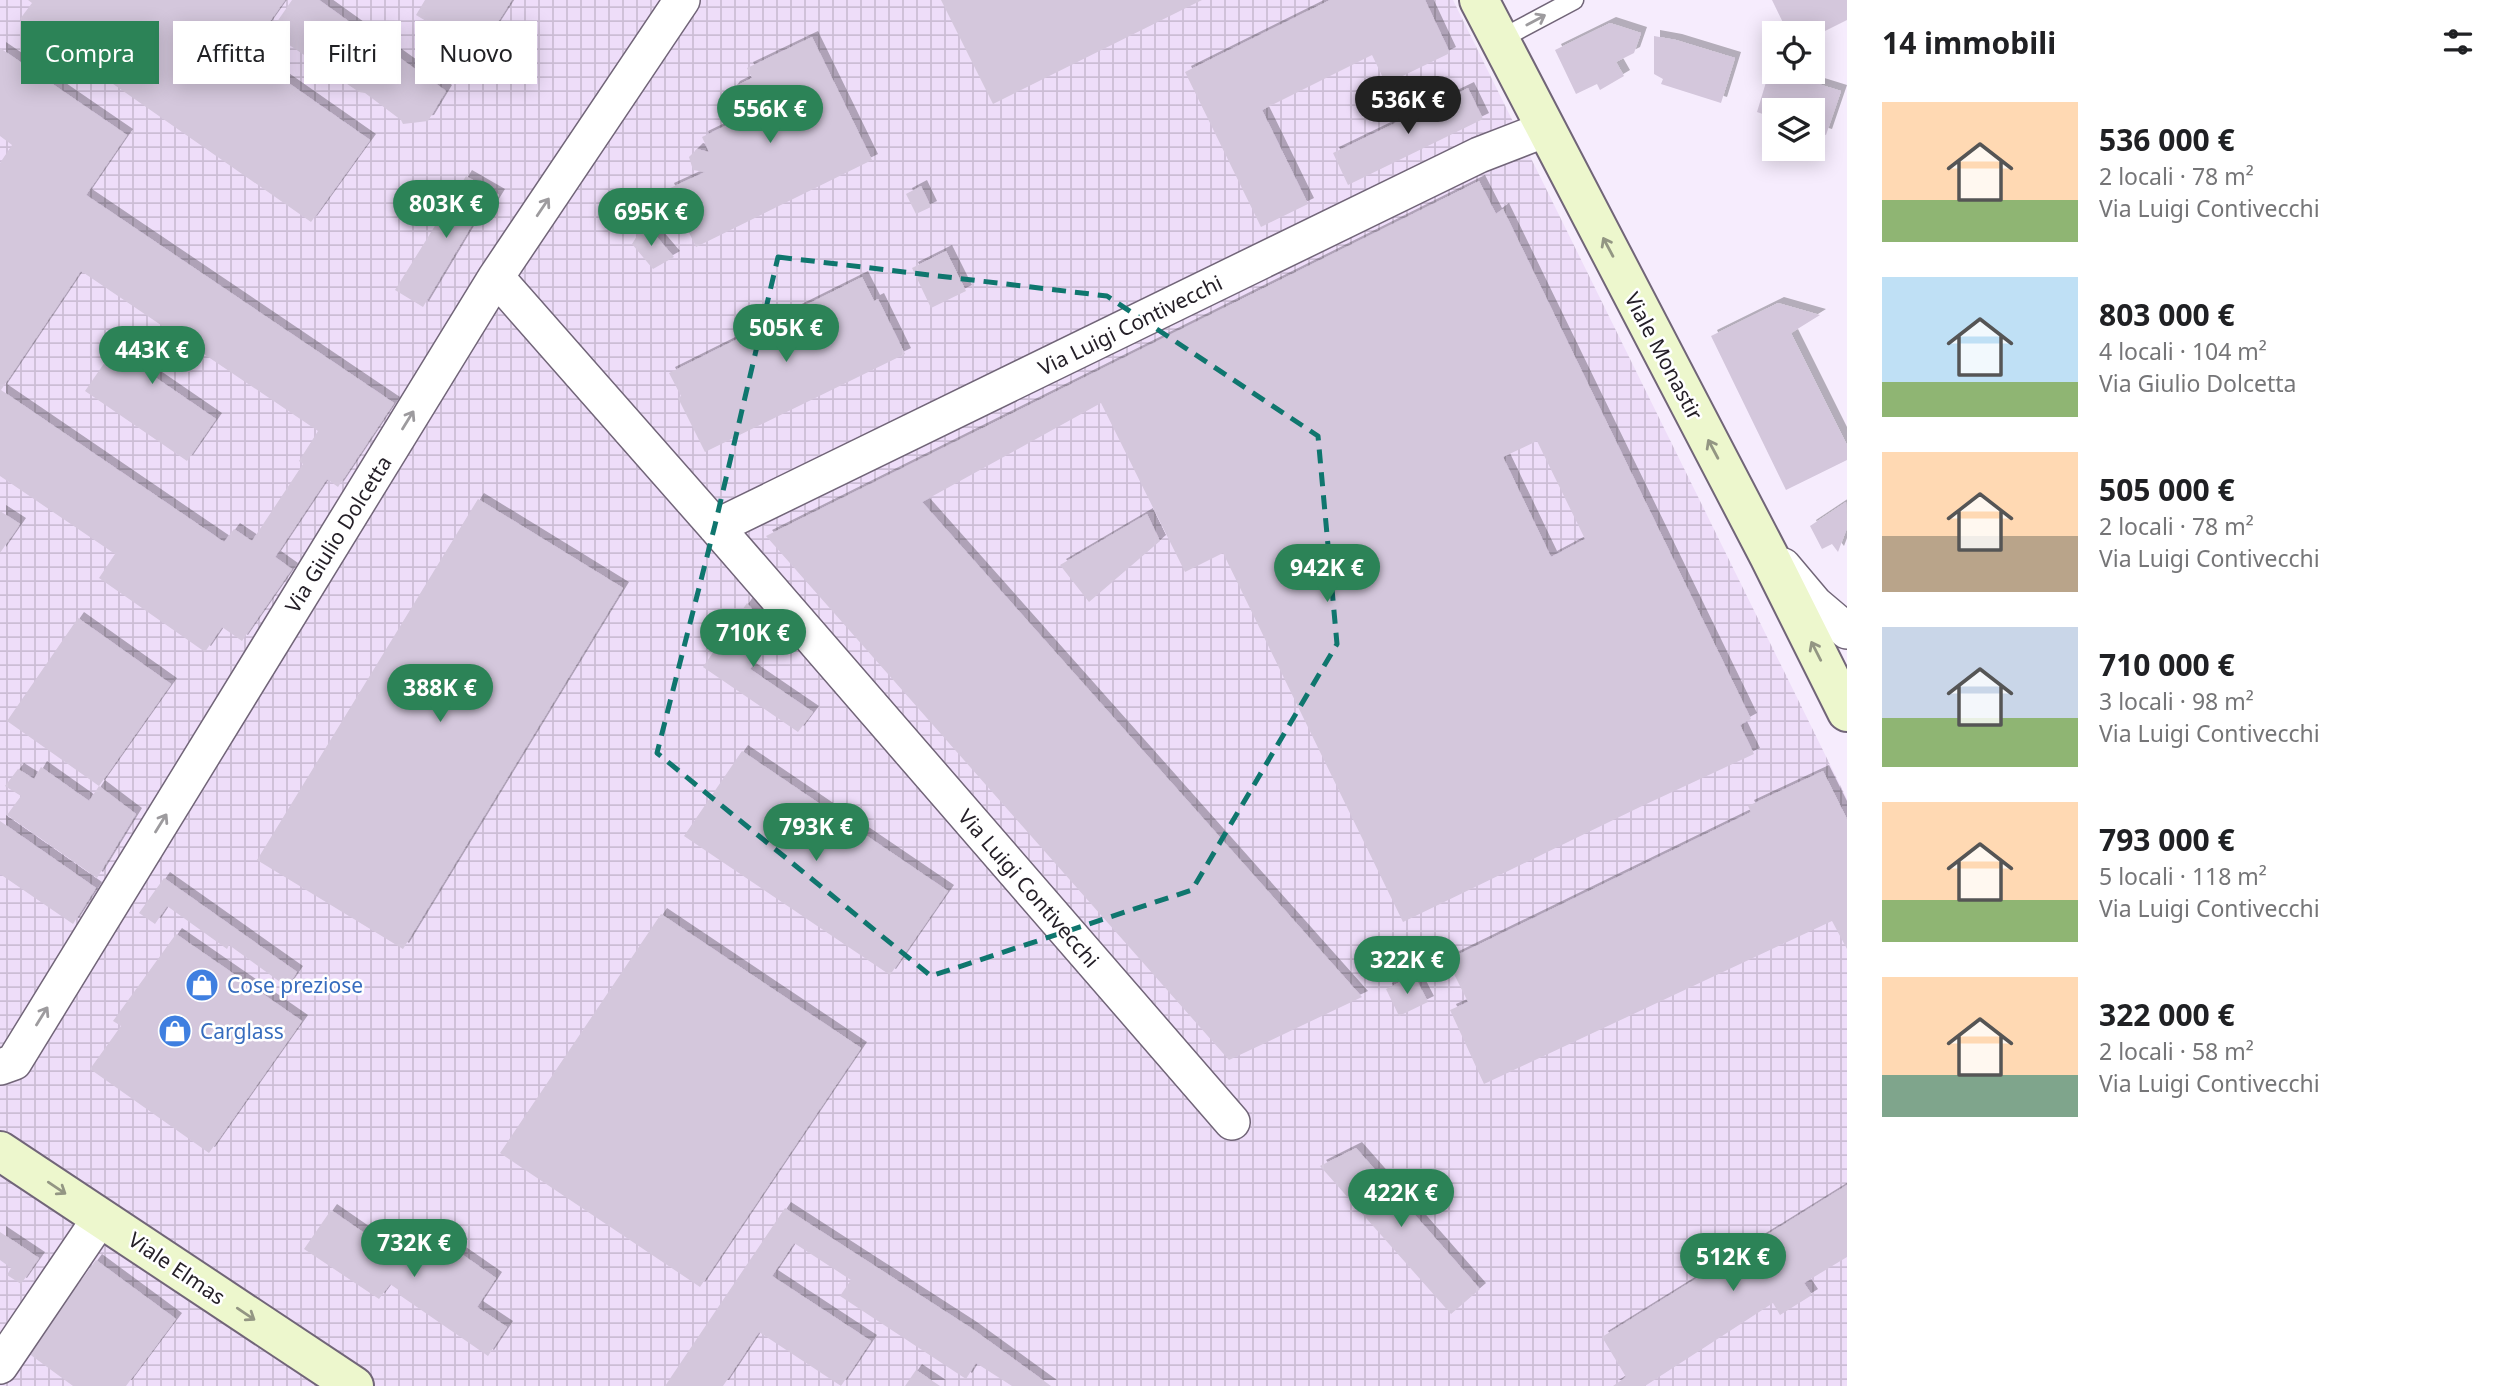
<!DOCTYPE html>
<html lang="it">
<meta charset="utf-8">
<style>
:root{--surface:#fff;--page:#f6f6f6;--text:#202124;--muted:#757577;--accent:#2c8357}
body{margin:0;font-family:"Noto Sans",sans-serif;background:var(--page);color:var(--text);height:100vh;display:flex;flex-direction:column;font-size:26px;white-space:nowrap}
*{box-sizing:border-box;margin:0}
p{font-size:23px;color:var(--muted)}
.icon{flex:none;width:38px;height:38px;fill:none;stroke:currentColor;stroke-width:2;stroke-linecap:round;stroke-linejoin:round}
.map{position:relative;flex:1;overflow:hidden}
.panel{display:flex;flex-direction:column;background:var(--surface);width:665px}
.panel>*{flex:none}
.guide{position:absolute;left:21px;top:21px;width:665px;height:63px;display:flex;gap:14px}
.fabs{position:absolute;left:1762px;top:21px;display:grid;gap:14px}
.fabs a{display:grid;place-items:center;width:63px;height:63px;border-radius:0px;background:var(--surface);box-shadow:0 4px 18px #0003;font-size:35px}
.price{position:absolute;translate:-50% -60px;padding:0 16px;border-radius:24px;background:var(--accent);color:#fff;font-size:23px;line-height:46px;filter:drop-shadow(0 2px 4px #0008)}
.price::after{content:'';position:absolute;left:50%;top:42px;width:21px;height:16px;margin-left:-10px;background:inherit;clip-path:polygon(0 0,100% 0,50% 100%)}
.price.active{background:#222;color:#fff}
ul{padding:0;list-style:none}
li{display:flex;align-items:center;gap:21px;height:175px;padding:0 35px}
li span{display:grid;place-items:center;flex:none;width:196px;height:140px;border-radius:0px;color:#555}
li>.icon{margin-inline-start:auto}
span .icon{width:84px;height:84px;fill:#fffc;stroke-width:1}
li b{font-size:30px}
h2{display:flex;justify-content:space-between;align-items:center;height:84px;padding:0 35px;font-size:30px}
.tag{padding:0 24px;border-radius:0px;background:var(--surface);box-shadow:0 4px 18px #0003;font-size:24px;line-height:63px}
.tag.active{background:var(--accent);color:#fff}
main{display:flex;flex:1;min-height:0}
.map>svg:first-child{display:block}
.industrial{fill:url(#industrial-grid)}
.building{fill:#d4c7dc;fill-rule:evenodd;filter:url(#shadow)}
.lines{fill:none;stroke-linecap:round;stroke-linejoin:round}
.lane-casing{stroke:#716578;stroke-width:21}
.street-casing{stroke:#716578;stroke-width:38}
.secondary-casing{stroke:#716578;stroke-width:42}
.lane{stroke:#fff;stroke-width:18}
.street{stroke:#fff;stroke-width:35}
.secondary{stroke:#edf7cd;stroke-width:38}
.oneway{stroke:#9d9b9e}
.oneway2{stroke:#939683}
.marked{fill:none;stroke:#0f766e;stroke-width:5;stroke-dasharray:14 9;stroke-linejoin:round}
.labels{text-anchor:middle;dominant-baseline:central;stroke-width:5;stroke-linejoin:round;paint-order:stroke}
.street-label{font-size:21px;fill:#252028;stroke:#fff}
.shop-label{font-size:21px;fill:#366cbe;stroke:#fff;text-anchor:start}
</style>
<main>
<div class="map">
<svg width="1847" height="1386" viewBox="0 0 1847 1386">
<defs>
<pattern id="industrial-grid" width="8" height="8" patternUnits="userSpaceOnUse" patternTransform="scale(1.75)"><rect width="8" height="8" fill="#eeddf9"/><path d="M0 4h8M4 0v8" fill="none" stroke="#ccbdd5"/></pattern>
<filter id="shadow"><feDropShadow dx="6" dy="-6" stdDeviation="0" flood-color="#0004"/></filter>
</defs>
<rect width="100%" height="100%" fill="#f6ecfd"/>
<path class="industrial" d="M 0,0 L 1453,0 L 1847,799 L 1847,1386 L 0,1386 L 0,1344 L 6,1335 L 0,1331 Z"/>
<path class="building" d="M 28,0 L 285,0 L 247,54 L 370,140 L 311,222 L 20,19 L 32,3 Z
M 292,0 L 319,0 L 446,91 L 428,121 L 403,124 L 401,120 L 365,93 L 359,92 L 270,32 Z
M 425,0 L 512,0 L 478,53 L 462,43 L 458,51 L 429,32 L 431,24 L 416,15 Z
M 941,0 L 1202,0 L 993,104 Z
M 1330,0 L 1425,0 L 1450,53 L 1386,84 L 1372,55 L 1262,110 L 1308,204 L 1261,227 L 1185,72 Z
M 1772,0 L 1847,0 L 1847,20 L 1813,37 L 1813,33 L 1788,33 Z
M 1610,23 L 1641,33 L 1634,53 L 1616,62 L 1624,76 L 1600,90 L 1597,84 L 1576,94 L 1555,50 Z
M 1654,36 L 1676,40 L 1735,58 L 1721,103 L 1661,84 L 1663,79 L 1654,74 Z
M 812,37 L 872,160 L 696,247 L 668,189 L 705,172 L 693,170 L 689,157 L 697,149 L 709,152 L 702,137 L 727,125 L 720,107 L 734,87 L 752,78 L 747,68 Z
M 0,48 L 127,135 L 86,195 L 394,403 L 338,487 L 327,479 L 275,557 L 292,569 L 242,641 L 222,627 L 205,652 L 99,578 L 115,554 L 0,476 L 0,163 L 12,145 L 0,136 ZM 81,271 L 318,431 L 299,461 L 303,464 L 252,541 L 234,529 L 224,542 L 1,390 Z
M 1770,69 L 1841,91 L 1826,135 L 1813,131 L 1813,110 L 1774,110 L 1774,118 L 1757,112 Z
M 1468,88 L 1483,119 L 1348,185 L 1333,153 Z
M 466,176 L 499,195 L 481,224 L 475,220 L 423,307 L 395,290 Z
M 1479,181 L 1496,214 L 1503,209 L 1751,719 L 1740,725 L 1754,754 L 1642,806 L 1403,922 L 1223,553 L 1185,572 L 1101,403 L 922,502 L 1362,997 L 1229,1060 L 766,536 ZM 1537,441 L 1585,539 L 1551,557 L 1503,457 Z
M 921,186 L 931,207 L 916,214 L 906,194 Z
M 645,223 L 674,257 L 653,269 L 632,244 Z
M 946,251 L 966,291 L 931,308 L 912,268 Z
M 862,277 L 874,301 L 878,299 L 905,354 L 705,452 L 678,398 L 681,396 L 669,373 Z
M 1778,303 L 1820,315 L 1791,333 L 1847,445 L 1847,460 L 1786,490 L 1711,336 Z
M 114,349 L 216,419 L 187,461 L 85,391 Z
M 478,499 L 623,588 L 403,949 L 257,860 Z
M 1846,502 L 1847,528 L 1838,552 L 1832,544 L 1822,549 L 1810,526 Z
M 0,511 L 20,524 L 0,553 Z
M 1147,514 L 1160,541 L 1089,602 L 1060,565 Z
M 747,603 L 774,635 L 750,669 L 813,712 L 798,732 L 703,667 Z
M 78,618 L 171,684 L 99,786 L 7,721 Z
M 742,751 L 948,891 L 890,975 L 684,836 Z
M 41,767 L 89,801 L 99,786 L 136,814 L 97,878 L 7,815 L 21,796 L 5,786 L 18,769 L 34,779 Z
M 1823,771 L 1847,819 L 1847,949 L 1832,921 L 1484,1084 L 1450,1010 L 1468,1002 L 1447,960 L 1751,812 L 1748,806 Z
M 0,821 L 96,888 L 73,924 L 0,874 Z
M 164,878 L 297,972 L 287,987 L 229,945 L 227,949 L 167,906 L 155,924 L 139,913 Z
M 661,914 L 861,1048 L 700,1287 L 500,1153 Z
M 176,934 L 302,1021 L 209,1153 L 90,1069 L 121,1026 L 113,1021 Z
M 1414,975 L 1428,1002 L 1399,1016 L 1386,989 Z
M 1356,1148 L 1480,1289 L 1451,1314 L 1320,1166 Z
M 1847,1185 L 1847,1257 L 1804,1283 L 1812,1295 L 1780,1315 L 1773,1303 L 1645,1386 L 1613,1386 L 1626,1377 L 1602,1337 Z
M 785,1208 L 971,1328 L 1051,1386 L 1012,1386 L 976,1363 L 966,1379 L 840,1296 L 851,1280 L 794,1243 L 772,1276 L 871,1341 L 841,1386 L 759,1332 L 723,1386 L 665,1386 Z
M 331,1210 L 415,1268 L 437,1237 L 496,1278 L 477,1307 L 507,1327 L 488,1356 L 398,1294 L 400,1291 L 390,1284 L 379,1299 L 304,1249 Z
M 0,1232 L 39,1258 L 21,1284 L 7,1275 L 11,1268 L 0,1260 Z
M 96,1260 L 176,1319 L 126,1386 L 73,1386 L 28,1353 Z
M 916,1370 L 940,1386 L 905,1386 Z"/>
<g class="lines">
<defs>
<path id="lane" d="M 1499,40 L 1574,0"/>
<path id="street" d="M 496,277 L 716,527 L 1232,1122
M 716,527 L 1479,155 L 1546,129
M 1783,566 L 1815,604 L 1847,631
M 0,1067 L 14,1062 L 496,277 L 682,0
M 0,1366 L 101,1217"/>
<path id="secondary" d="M 1479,0 L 1769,556 L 1847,712
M 0,1151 L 354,1386"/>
</defs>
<use href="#lane" class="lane-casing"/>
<use href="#street" class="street-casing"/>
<use href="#secondary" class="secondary-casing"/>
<use href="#lane" class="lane"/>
<use href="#street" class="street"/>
<use href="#secondary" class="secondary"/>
</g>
<defs><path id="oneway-shaft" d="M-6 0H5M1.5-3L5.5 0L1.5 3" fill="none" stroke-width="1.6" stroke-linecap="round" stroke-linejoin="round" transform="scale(1.75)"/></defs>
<g class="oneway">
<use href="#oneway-shaft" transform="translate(1536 20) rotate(-28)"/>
<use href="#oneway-shaft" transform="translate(543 207) rotate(-56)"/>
<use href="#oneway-shaft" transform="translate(408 420) rotate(-58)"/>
<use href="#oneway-shaft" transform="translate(161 823) rotate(-58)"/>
<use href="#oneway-shaft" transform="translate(42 1016) rotate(-58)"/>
</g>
<g class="oneway2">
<use href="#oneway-shaft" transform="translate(1608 247) rotate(-118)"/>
<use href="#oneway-shaft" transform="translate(1713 449) rotate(-118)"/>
<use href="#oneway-shaft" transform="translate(1816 651) rotate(-117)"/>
<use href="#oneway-shaft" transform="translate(57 1188) rotate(34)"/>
<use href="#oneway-shaft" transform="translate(246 1314) rotate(34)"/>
</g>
<path class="marked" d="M 778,257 L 1107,296 L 1318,436 L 1337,644 L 1192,890 L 931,976 L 657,753 L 715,525 Z"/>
<defs>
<symbol id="shop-disc" viewBox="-11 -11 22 22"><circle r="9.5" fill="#3f7fe0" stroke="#fff"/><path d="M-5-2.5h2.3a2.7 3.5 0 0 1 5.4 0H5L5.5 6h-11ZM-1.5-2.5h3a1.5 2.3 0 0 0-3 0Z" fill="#fff"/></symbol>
</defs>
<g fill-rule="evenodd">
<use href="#shop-disc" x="183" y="966" width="38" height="38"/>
<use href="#shop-disc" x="156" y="1012" width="38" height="38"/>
</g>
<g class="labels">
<g class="street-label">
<text transform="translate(1130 325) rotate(-26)">Via Luigi Contivecchi</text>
<text transform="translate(1664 356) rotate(62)">Viale Monastir</text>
<text transform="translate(338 534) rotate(-58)">Via Giulio Dolcetta</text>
<text transform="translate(1029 888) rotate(49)">Via Luigi Contivecchi</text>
<text transform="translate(177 1268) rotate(34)">Viale Elmas</text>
</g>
<g class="shop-label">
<text x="227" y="985">Cose preziose</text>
<text x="200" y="1031">Carglass</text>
</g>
</g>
</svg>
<div class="fabs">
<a><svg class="icon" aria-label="locate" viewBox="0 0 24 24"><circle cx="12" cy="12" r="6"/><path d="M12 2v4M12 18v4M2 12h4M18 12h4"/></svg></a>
<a><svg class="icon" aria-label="layers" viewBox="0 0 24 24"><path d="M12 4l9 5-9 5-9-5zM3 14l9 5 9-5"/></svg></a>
</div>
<b class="price active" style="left:1408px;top:136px">536K €</b>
<b class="price" style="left:770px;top:145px">556K €</b>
<b class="price" style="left:446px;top:240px">803K €</b>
<b class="price" style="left:651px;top:248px">695K €</b>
<b class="price" style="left:786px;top:364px">505K €</b>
<b class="price" style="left:152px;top:386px">443K €</b>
<b class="price" style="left:1327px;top:604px">942K €</b>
<b class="price" style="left:753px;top:669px">710K €</b>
<b class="price" style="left:440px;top:724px">388K €</b>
<b class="price" style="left:816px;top:863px">793K €</b>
<b class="price" style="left:1407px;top:996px">322K €</b>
<b class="price" style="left:1401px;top:1229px">422K €</b>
<b class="price" style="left:414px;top:1279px">732K €</b>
<b class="price" style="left:1733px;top:1293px">512K €</b>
<div class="guide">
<a class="tag active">Compra</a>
<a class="tag">Affitta</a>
<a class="tag">Filtri</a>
<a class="tag">Nuovo</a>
</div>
</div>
<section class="panel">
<h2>14 immobili<svg class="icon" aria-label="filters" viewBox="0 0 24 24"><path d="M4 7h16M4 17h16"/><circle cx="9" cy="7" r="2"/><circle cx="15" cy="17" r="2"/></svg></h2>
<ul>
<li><span style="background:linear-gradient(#ffd9b3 70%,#8fb573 0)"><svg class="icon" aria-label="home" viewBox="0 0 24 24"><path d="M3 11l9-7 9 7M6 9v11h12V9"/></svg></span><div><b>536 000 €</b><p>2 locali · 78 m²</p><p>Via Luigi Contivecchi</p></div></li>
<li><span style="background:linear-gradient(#bfe0f5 75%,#8fb573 0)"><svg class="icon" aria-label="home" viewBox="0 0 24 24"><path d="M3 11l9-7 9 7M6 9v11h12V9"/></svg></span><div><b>803 000 €</b><p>4 locali · 104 m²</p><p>Via Giulio Dolcetta</p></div></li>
<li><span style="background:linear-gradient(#ffd9b3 60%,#b9a48a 0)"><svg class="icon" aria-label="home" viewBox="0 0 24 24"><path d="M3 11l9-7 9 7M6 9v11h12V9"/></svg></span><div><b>505 000 €</b><p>2 locali · 78 m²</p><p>Via Luigi Contivecchi</p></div></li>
<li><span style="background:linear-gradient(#c9d6e8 65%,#8fb573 0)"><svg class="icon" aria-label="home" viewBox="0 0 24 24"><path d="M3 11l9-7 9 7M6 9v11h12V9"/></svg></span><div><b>710 000 €</b><p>3 locali · 98 m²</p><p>Via Luigi Contivecchi</p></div></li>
<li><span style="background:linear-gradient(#ffd9b3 70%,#8fb573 0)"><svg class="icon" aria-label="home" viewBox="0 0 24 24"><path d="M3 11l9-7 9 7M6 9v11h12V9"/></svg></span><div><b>793 000 €</b><p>5 locali · 118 m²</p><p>Via Luigi Contivecchi</p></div></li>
<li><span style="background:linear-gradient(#ffd9b3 70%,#7fa58c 0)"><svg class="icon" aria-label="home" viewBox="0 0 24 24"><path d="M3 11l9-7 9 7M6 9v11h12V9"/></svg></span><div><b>322 000 €</b><p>2 locali · 58 m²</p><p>Via Luigi Contivecchi</p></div></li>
</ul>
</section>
</main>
